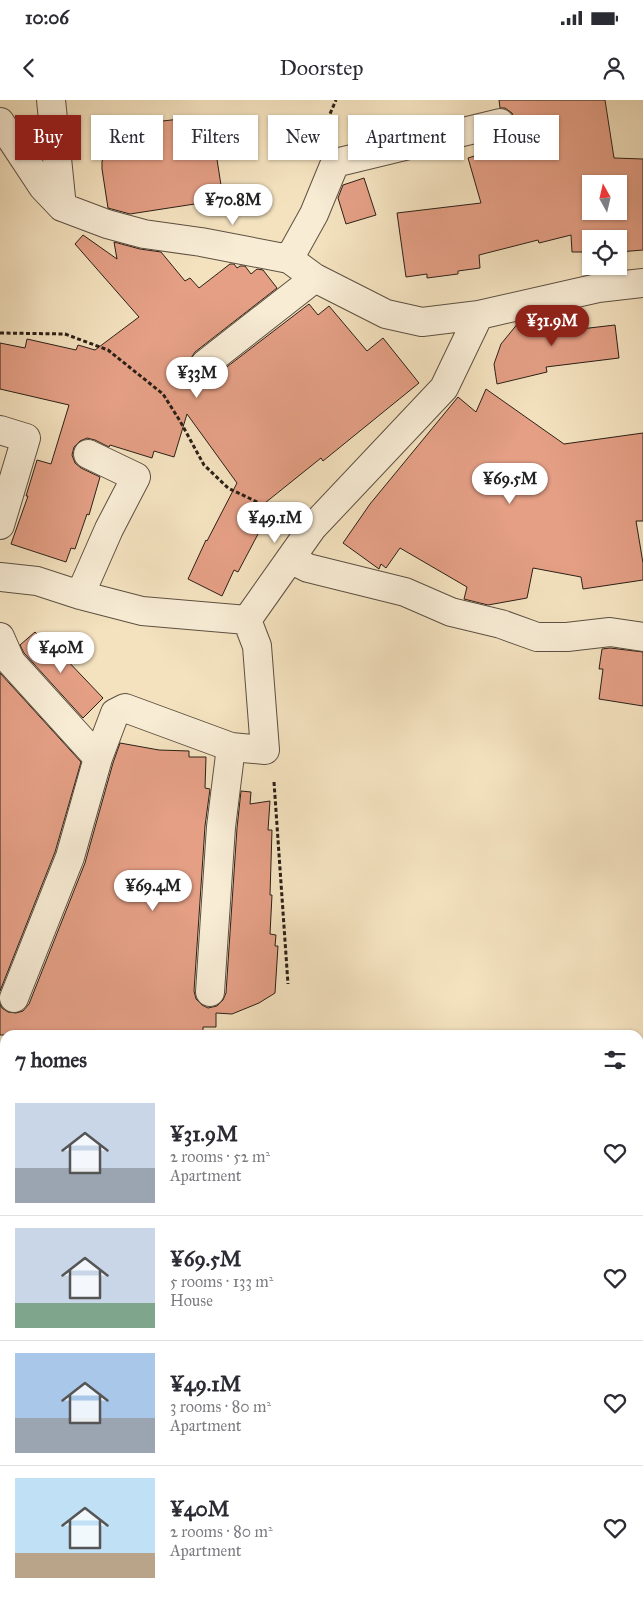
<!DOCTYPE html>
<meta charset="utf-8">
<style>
:root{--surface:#fff;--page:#f7f7f7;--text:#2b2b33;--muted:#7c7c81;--line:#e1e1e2;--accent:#8f2418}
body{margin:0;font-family:"IM FELL Great Primer",serif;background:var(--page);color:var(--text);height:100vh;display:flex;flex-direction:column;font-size:19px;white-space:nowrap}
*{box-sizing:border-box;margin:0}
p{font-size:16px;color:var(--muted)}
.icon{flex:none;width:28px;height:28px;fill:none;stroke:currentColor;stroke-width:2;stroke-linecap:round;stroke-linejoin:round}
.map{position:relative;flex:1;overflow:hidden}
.drawer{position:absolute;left:0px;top:930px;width:644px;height:571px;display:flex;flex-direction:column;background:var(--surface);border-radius:15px 15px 0 0;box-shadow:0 1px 4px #0004}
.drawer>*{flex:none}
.top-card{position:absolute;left:15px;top:15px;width:614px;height:45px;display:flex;gap:10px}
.needle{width:32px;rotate:352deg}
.tools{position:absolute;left:582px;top:75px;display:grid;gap:10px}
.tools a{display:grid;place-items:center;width:45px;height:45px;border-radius:0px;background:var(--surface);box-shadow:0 1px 4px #0004;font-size:25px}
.price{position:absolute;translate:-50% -42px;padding:0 11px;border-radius:18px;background:#fff;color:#222;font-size:16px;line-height:32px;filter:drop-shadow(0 1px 2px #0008)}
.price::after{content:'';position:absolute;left:50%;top:30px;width:15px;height:11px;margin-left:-8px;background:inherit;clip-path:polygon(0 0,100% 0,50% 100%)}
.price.on{background:var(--accent);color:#fff}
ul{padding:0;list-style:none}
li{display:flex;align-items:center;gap:15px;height:125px;padding:0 15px}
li+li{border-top:1px solid var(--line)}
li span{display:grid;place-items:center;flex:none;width:140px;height:100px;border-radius:0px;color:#555}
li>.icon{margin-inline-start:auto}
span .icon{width:60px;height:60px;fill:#fffc;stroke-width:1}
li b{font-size:21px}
h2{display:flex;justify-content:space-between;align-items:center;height:60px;padding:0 15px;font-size:21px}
.chip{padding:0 18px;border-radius:0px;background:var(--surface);box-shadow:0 1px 4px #0004;font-size:18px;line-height:45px}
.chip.on{background:var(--accent);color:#fff}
.status{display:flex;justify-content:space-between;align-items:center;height:35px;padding:0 25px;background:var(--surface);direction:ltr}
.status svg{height:14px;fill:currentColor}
header{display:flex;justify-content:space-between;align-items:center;height:65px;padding:0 15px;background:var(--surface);font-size:22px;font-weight:600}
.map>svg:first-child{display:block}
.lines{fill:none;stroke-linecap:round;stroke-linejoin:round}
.river{stroke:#a1bbbd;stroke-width:69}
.building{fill:#e49f85;stroke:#2b2017;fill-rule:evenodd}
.minor-casing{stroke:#5d5041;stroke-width:30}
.major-casing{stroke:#2b2017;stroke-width:30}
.path{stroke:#2b2017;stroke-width:3;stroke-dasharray:4 2.5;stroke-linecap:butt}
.minor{stroke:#f8ecd5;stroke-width:28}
.major{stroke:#eac180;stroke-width:28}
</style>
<div class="status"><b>10:06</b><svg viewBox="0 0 49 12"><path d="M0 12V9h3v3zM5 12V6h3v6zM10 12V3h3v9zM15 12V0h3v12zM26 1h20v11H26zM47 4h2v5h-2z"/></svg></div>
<header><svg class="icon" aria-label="back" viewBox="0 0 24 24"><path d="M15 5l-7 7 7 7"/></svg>Doorstep<svg class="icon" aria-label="person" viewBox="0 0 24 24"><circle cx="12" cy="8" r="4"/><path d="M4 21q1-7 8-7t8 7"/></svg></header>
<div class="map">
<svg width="643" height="1501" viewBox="0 0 643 1501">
<rect width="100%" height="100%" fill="#f4e2bf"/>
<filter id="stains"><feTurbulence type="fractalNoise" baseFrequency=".004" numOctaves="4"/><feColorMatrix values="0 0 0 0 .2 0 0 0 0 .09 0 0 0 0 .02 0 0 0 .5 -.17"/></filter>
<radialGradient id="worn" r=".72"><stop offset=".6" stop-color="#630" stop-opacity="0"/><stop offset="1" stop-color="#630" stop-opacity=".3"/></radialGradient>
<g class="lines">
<path class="river" d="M 639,1009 L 643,1006
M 0,1183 L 5,1186"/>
</g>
<path class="building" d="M 499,0 L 605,0 L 614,58 L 643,59 L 643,150 L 619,152 L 619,139 L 591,139 L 591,152 L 572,152 L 571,135 L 539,143 L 538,140 L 479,155 L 480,168 L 458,171 L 458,174 L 427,178 L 427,174 L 406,177 L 397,113 L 481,103 L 468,58 L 507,46 L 506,37 L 511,34 L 515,27 L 515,19 L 512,13 L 505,8 L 500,8 ZM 591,84 L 619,84 L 619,111 L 591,111 Z
M 180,19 L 184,58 L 216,53 L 223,98 L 213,99 L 214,101 L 130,114 L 108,108 L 102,69 L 102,61 L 128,25 Z
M 364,78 L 376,115 L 346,124 L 338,98 L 343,85 Z
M 83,135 L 117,159 L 114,142 L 140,149 L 161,152 L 185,181 L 190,178 L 199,188 L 230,164 L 234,164 L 237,168 L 240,166 L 245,166 L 251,174 L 257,169 L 263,170 L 277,188 L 195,252 L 191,258 L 190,266 L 192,273 L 199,278 L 207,279 L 215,276 L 309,204 L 318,215 L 329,206 L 367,251 L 383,238 L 419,283 L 323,361 L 321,358 L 255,411 L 267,417 L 238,472 L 234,470 L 222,496 L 188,479 L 206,440 L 207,441 L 237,383 L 187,314 L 174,357 L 154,351 L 152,358 L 110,345 L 109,347 L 95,340 L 87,338 L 80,341 L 74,347 L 72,355 L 75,363 L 81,368 L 100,377 L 89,415 L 87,414 L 75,449 L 71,448 L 66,462 L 11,444 L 28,396 L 26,396 L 37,360 L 51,364 L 69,305 L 0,289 L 0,243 L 25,248 L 27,239 L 76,250 L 78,245 L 95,250 L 139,217 L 75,144 Z
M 568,211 L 572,230 L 615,225 L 619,258 L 546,267 L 547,272 L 497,284 L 494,264 L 501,244 L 519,222 Z
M 486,289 L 564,344 L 643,333 L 643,421 L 636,421 L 643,463 L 643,480 L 583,489 L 581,477 L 533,468 L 527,498 L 488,505 L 464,499 L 467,487 L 400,448 L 386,468 L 381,464 L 379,469 L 343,443 L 370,404 L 458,297 L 476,312 Z
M 35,532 L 41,538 L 43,535 L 103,598 L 83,618 L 24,553 L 20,545 Z
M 610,548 L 643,552 L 643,606 L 599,599 L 603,569 L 599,569 L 602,549 Z
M 0,573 L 81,662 L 55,752 L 0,891 Z
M 120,643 L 159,650 L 189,651 L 189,657 L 206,657 L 205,688 L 210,689 L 205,726 L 194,891 L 196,899 L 202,905 L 208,908 L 217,906 L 223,900 L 226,893 L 237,728 L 241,691 L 251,692 L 250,704 L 270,701 L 268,730 L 272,730 L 270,795 L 272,795 L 270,834 L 276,835 L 275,846 L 278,846 L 275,893 L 259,903 L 232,914 L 216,913 L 216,927 L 203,927 L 203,935 L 0,935 L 0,904 L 2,908 L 8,912 L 16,913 L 23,911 L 29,904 L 85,763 L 113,663 Z"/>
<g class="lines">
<defs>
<path id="minor" d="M 51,0 L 62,107
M 0,22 L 43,87 L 62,107 L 107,124 L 144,134 L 201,142 L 289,159 L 315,178 L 386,214 L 422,222 L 479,215 L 598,188 L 643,183
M 289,159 L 314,114 L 335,63 L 500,23
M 205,264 L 315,178
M 0,330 L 26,338 L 0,425
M 290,459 L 308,468 L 405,492 L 451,512 L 501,524 L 537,537 L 567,537 L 610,532 L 643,537
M 0,477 L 37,481 L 80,495 L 142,511 L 247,520 L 312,428 L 444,288 L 479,215
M 80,495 L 109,429 L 136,377 L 88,354
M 0,537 L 11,562 L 98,658
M 210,892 L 221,727 L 231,647
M 14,898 L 70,757 L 98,658 L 115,613 L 125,608 L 231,647 L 265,650 L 257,546 L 247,520
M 639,1409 L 643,1409
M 208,1496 L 221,1501
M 153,1501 L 155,1496"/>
<path id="major" d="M 0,1352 L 5,1354
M 0,1399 L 5,1401
M 363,1496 L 381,1501
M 544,1496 L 565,1501
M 592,1496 L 625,1501"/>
</defs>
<use href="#minor" class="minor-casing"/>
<use href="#major" class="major-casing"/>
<path class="path" d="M 324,32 L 326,23 L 336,0
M 0,233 L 65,234 L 108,250 L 163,294 L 180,321 L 204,365 L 228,388 L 280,413
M 274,682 L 288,884
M 639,985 L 643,982
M 639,1031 L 643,1028
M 0,1154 L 5,1157
M 639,1158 L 643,1154
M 0,1246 L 5,1249"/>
<use href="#minor" class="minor"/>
<use href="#major" class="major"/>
</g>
<rect width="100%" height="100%" filter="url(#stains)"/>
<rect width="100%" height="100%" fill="url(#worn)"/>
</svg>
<div class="tools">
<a><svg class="needle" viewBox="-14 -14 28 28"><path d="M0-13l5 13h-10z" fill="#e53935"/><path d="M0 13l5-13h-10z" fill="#7c7c81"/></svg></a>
<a><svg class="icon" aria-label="locate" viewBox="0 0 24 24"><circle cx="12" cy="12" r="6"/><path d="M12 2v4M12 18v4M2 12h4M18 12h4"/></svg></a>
</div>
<b class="price" style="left:233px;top:126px">¥70.8M</b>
<b class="price on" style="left:552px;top:247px">¥31.9M</b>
<b class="price" style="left:197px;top:299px">¥33M</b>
<b class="price" style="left:510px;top:405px">¥69.5M</b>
<b class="price" style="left:275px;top:444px">¥49.1M</b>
<b class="price" style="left:61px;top:574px">¥40M</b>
<b class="price" style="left:153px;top:812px">¥69.4M</b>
<div class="top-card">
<a class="chip on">Buy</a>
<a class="chip">Rent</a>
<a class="chip">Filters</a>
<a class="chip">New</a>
<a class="chip">Apartment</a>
<a class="chip">House</a>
</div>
<section class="drawer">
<h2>7 homes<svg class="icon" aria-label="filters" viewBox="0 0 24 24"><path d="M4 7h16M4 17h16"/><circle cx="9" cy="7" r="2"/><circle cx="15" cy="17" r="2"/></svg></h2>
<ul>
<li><span style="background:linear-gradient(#c9d6e8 65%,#9aa5b1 0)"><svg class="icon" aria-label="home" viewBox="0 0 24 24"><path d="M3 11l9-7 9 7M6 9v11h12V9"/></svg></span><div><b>¥31.9M</b><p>2 rooms · 52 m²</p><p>Apartment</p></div><svg class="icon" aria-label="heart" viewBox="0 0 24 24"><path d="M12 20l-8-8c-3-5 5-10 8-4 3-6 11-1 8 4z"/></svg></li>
<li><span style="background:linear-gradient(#c9d6e8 75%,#7fa58c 0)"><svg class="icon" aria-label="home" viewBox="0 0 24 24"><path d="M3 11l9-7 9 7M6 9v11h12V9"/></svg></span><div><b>¥69.5M</b><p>5 rooms · 133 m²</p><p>House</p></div><svg class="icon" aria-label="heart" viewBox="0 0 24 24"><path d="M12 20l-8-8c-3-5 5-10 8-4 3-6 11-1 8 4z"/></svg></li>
<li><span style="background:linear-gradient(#a9c7e8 65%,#9aa5b1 0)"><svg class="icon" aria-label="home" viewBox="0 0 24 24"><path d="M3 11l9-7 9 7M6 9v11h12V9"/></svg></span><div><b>¥49.1M</b><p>3 rooms · 80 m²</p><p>Apartment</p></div><svg class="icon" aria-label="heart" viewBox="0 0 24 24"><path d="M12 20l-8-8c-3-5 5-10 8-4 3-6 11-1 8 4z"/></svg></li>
<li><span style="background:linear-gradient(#bfe0f5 75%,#b9a48a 0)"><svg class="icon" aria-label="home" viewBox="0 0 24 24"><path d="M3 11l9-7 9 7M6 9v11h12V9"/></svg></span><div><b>¥40M</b><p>2 rooms · 80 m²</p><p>Apartment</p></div><svg class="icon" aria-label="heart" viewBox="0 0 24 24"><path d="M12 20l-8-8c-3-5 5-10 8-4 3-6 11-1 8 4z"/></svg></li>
</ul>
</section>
</div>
